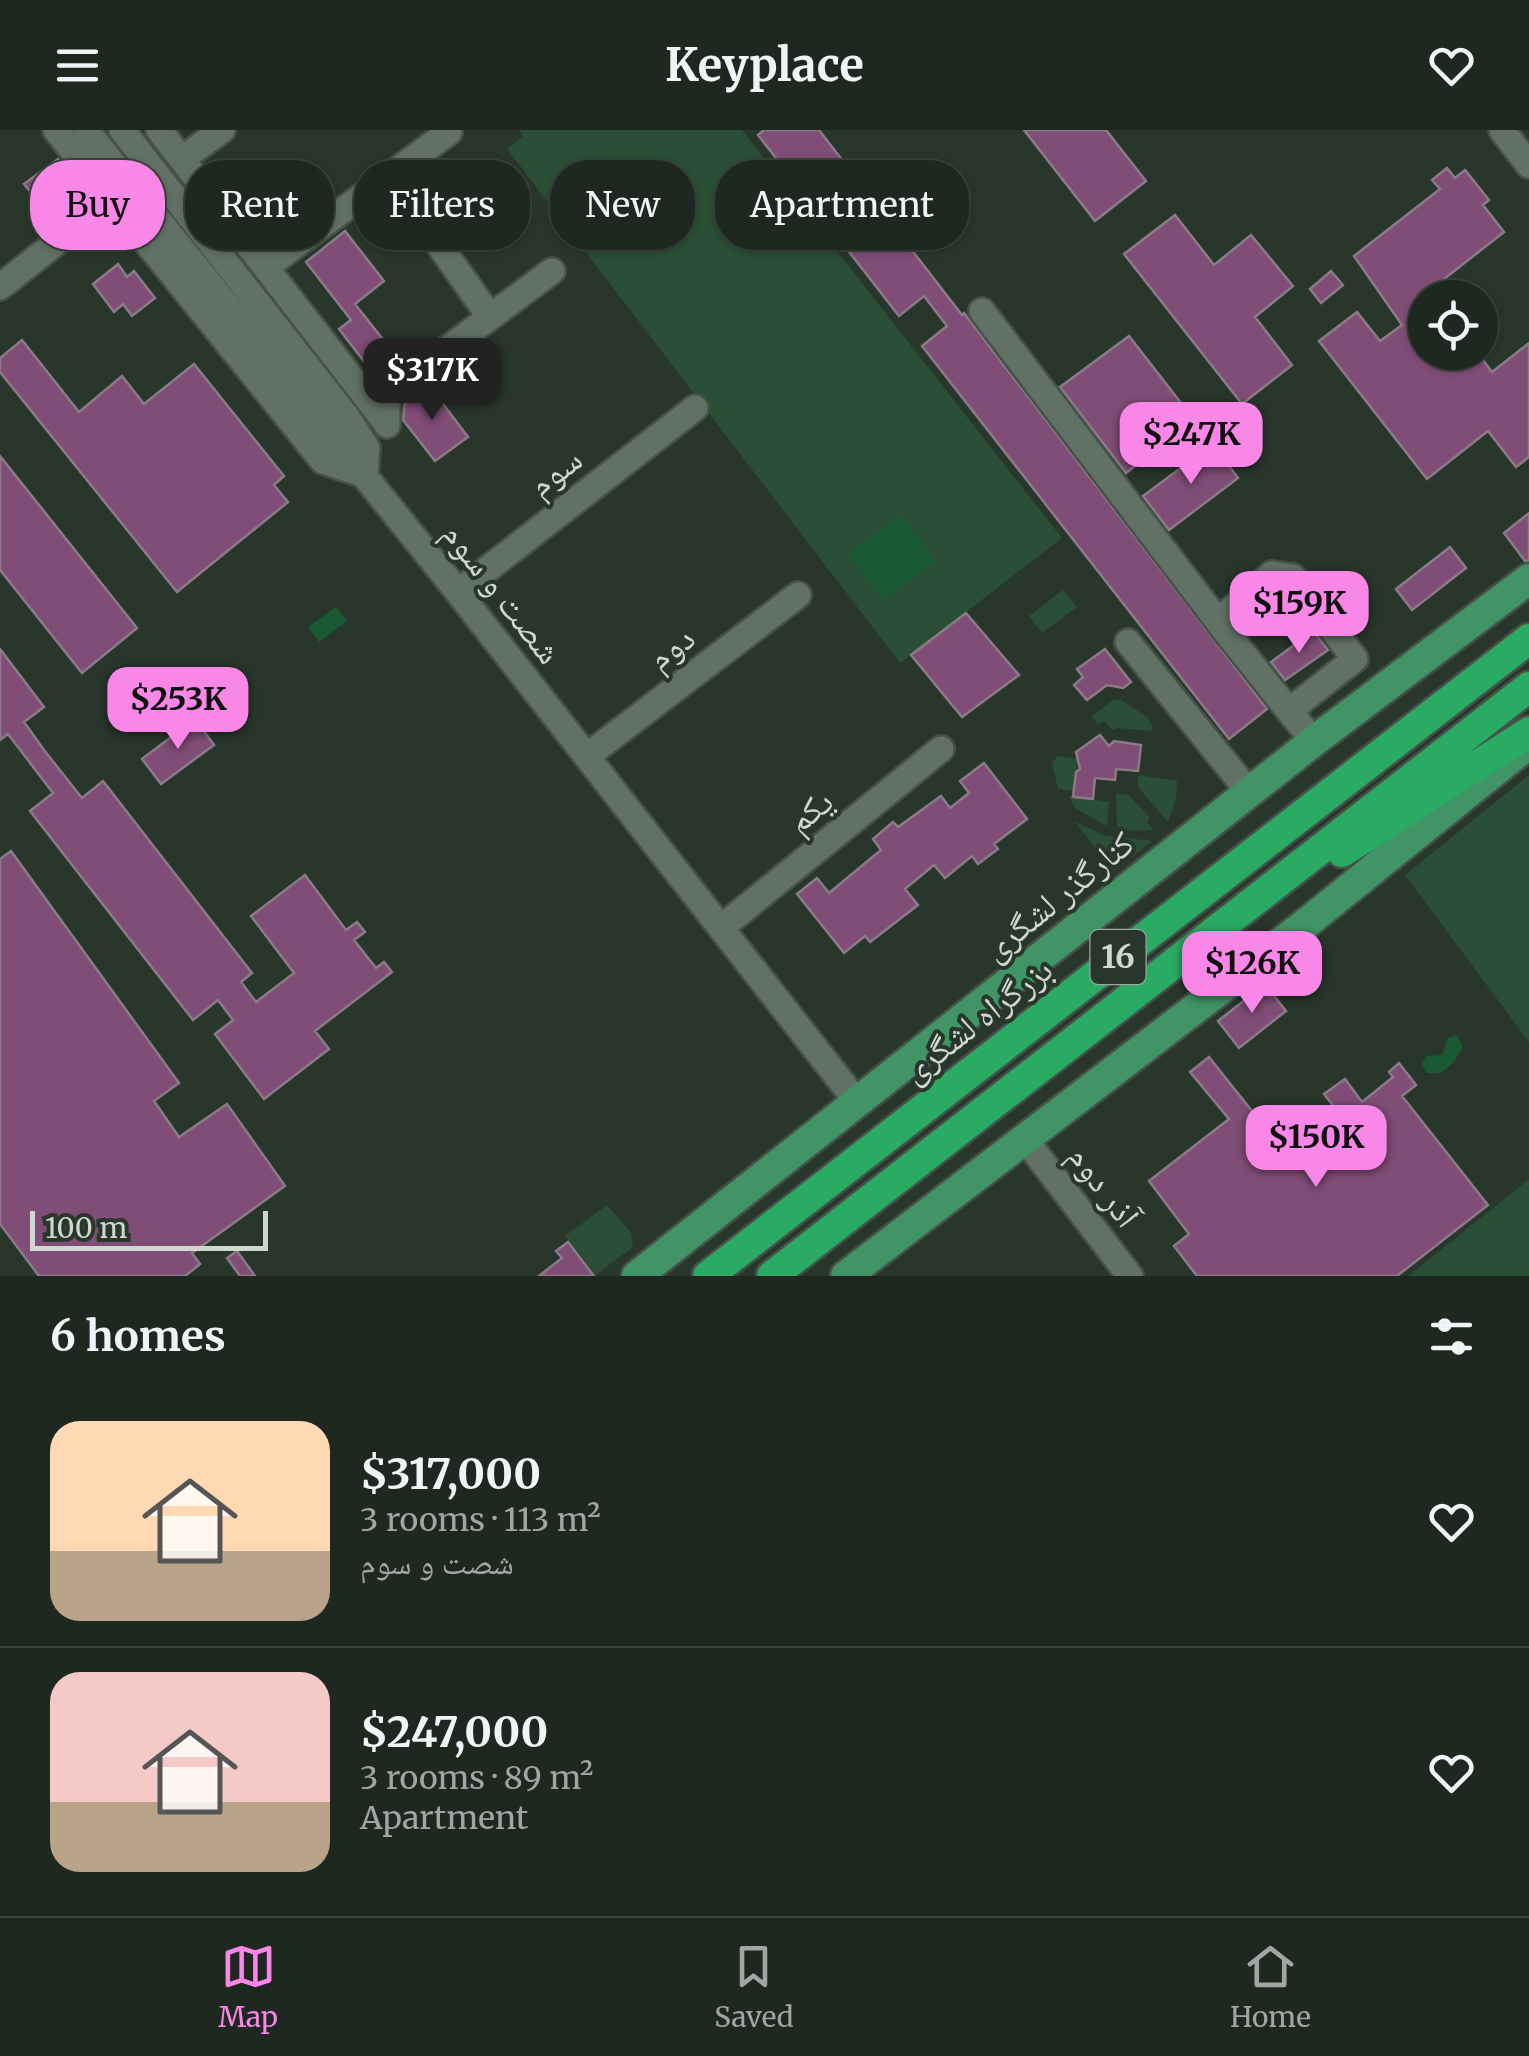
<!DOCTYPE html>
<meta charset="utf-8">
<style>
:root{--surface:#1e2821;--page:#26302a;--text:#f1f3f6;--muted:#a1a6a5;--line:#3c443f;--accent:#f987e8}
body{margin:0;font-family:Merriweather,"Noto Naskh Arabic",serif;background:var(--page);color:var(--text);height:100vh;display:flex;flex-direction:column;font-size:38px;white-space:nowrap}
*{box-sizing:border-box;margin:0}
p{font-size:32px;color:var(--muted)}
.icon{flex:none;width:55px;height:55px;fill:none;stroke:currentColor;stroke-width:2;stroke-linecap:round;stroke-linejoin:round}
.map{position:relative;height:1146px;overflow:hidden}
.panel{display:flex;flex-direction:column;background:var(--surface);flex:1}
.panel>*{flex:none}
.hud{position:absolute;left:30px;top:30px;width:1000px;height:90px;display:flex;gap:20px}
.buttons{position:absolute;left:1408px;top:150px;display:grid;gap:20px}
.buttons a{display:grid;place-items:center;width:90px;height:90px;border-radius:50%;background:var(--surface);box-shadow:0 2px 8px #0004,0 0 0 2px var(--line);font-size:50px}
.scale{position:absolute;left:30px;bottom:25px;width:238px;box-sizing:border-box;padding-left:10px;border:5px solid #cfd7d1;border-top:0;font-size:28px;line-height:35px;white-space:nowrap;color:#cfd7d1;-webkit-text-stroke:8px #28362c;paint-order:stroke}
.price{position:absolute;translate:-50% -85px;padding:0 22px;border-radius:20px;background:var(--accent);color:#111;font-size:32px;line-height:65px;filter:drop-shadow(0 2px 5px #0008)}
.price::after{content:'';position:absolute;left:50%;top:60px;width:30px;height:22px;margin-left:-15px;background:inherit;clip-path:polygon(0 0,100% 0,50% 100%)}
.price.on{background:#222;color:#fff}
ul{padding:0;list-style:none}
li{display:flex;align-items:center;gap:30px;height:250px;padding:0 50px}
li+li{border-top:2px solid var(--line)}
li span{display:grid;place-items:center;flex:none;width:280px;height:200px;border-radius:30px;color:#555}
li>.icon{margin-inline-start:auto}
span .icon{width:120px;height:120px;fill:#fffc;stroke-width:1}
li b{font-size:42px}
h2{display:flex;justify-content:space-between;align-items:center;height:120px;padding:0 50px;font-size:42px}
.pill{padding:0 35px;border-radius:40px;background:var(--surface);box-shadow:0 2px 8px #0004,0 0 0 2px var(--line);font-size:35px;line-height:90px}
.pill.on{background:var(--accent);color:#111}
header{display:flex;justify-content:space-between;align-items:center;height:130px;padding:0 50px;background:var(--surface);font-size:45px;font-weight:700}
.menu{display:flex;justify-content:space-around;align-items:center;height:140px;border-top:2px solid var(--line);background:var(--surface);font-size:28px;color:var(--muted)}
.menu a{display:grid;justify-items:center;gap:5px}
.menu .on{color:var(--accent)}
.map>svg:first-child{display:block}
.green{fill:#2a4e36}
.water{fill:#195a34}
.building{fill:#804d77;stroke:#8a7b87;stroke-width:2.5}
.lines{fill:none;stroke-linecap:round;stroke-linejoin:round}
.minor-casing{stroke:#46514a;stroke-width:30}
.major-casing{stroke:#46514a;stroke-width:35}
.highway-casing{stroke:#46514a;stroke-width:35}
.minor{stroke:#627166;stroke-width:25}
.major{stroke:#409465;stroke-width:30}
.highway{stroke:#2aab64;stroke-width:30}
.labels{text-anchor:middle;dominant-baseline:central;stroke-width:8;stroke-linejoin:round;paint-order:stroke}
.shield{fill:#28362c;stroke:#9da7a0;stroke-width:2.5}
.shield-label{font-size:32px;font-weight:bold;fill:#cfd7d1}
.street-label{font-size:35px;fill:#cfd7d1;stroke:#28362c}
</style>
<header><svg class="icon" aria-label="menu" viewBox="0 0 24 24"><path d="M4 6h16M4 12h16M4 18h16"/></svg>Keyplace<svg class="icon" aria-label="heart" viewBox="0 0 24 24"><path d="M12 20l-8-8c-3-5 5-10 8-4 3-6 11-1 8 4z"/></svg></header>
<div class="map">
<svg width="1529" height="1146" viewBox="0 0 1529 1146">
<rect width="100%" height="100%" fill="#28362c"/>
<path class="green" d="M 519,0 L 742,0 L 1062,408 L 900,533 L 507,19 L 523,6 Z
M 1063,460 L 1077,477 L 1042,503 L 1029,486 Z
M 1120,569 L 1148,588 L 1153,598 L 1151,601 L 1118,598 L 1112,600 L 1104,591 L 1098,595 L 1092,586 L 1113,570 Z
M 1057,626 L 1078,629 L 1074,661 L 1058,659 L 1052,634 Z
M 1138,645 L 1177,651 L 1176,669 L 1168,692 L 1138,657 Z
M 1529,645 L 1529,912 L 1405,745 Z
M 1116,663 L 1129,665 L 1150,688 L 1147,692 L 1154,700 L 1133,701 L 1117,697 Z
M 1069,666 L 1109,672 L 1107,696 L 1075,678 Z
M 1074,691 L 1103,705 L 1152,711 L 1114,741 Z
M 1529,1049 L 1529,1146 L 1408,1146 Z
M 607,1075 L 631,1103 L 633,1117 L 596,1145 L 565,1106 Z"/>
<path class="water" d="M 900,384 L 936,431 L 883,470 L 848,423 Z
M 336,477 L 347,491 L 319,512 L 308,497 Z
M 1457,905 L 1463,917 L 1453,933 L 1441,943 L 1427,943 L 1422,934 L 1427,926 L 1442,925 L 1448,908 Z"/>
<path class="building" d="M 764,0 L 819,0 L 962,185 L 964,183 L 967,187 L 1267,579 L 1229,609 L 922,216 L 947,196 L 924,166 L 899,186 L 758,5 Z
M 1024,0 L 1106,0 L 1146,51 L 1095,91 Z
M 58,29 L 84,60 L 82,68 L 54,91 L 24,54 Z
M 1447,38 L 1455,48 L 1465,40 L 1489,70 L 1483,75 L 1504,102 L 1430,160 L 1434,168 L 1425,168 L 1425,222 L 1477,222 L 1492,242 L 1529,213 L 1529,327 L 1516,337 L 1488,301 L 1427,349 L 1319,211 L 1357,182 L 1380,211 L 1402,195 L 1354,126 L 1440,59 L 1432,50 Z
M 1175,85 L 1214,135 L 1251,105 L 1293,156 L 1255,187 L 1292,235 L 1242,274 L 1124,124 Z
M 345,101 L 384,151 L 355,174 L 400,231 L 390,239 L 366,234 L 339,199 L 351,190 L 306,132 Z
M 118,134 L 127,147 L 134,141 L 155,168 L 132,186 L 123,174 L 114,182 L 93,154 Z
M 1331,141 L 1343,155 L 1321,173 L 1310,159 Z
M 1129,206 L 1195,291 L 1126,343 L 1060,257 Z
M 22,210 L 79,282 L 122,246 L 144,274 L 194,234 L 284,346 L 274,355 L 288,372 L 177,462 L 0,242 L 0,228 Z
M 428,254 L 468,307 L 435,331 L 403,290 L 405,271 Z
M 1213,314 L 1238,348 L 1169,400 L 1143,366 Z
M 0,326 L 137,498 L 82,543 L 0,440 Z
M 1529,383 L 1529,431 L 1525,431 L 1504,403 Z
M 1450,417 L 1466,438 L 1412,480 L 1396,459 Z
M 966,483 L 1019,545 L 962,587 L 911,525 Z
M 1313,501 L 1328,520 L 1285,550 L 1271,532 Z
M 0,519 L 44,577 L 24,592 L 44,620 L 82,668 L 103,651 L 252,843 L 241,852 L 256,872 L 294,843 L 251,786 L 305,745 L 346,800 L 357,792 L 365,802 L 354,810 L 376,838 L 384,832 L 392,842 L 315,901 L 329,919 L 264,969 L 215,904 L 233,890 L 218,870 L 193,890 L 30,681 L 53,663 L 8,604 L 0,610 Z
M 1105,519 L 1131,552 L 1123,558 L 1107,555 L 1087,570 L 1074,555 L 1083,547 L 1077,539 Z
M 195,589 L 214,615 L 161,654 L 142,629 Z
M 1100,605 L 1109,616 L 1114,611 L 1141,615 L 1138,641 L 1116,639 L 1115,650 L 1095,648 L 1093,669 L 1073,667 L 1076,642 L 1080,639 L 1076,622 Z
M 984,633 L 1027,689 L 994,714 L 998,719 L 978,734 L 972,726 L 945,748 L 934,735 L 905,759 L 918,775 L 870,812 L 865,806 L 844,823 L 797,764 L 817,748 L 829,763 L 881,720 L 873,709 L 893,692 L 898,697 L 941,666 L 950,678 L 969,663 L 960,651 Z
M 11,721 L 179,953 L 154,971 L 179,1007 L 227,974 L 285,1056 L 192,1123 L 200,1134 L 185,1146 L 39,1146 L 0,1094 L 0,729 Z
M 1265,854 L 1286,881 L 1239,918 L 1218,891 Z
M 1209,927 L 1275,1010 L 1289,999 L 1303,1017 L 1342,987 L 1324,964 L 1345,949 L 1362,972 L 1393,947 L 1389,942 L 1399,933 L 1416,955 L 1402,966 L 1488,1075 L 1397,1146 L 1197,1146 L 1174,1116 L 1189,1104 L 1149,1051 L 1229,989 L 1190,942 Z
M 568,1112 L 594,1146 L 539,1146 L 562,1128 L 556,1121 Z
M 237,1121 L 255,1146 L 240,1146 L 227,1128 Z"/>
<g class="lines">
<defs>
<path id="minor" d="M 56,0 L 323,331 L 365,345
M 86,0 L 458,462 L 858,973
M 122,0 L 347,287 L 367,318 L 365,345
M 159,0 L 387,294
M 1502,0 L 1529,35
M 182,29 L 222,0
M 406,68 L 490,187
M 266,137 L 449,2
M 0,157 L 110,70
M 982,181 L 1226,502
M 387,295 L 387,264 L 552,141
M 458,462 L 695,278
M 1128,512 L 1249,662
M 1289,581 L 1226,502 L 1226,484 L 1272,444 L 1293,447 L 1355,529 L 1289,581 L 1314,611
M 587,626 L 798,465
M 722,797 L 941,619
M 1024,1008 L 1130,1146"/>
<path id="major" d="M 637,1146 L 1314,611 L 1529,449
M 846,1146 L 1299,799 L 1522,619"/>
<path id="highway" d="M 1342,722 L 1529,602
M 708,1146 L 1529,509
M 772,1146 L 1529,557"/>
</defs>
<use href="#minor" class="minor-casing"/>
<use href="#major" class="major-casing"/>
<use href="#highway" class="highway-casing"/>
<use href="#minor" class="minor"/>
<use href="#major" class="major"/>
<use href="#highway" class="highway"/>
</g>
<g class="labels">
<rect class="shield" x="1090.5" y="800" width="55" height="54" rx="8"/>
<g class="shield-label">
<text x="1118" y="827">16</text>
</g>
<g class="street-label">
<text transform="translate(555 342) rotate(-38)">سوم</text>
<text transform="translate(502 463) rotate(52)">شصت و سوم</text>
<text transform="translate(671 518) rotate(-37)">دوم</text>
<text transform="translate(810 681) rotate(-39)">یکم</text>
<text transform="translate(1058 766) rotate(-39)">کنارگذر لشگری</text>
<text transform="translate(977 890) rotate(-38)">بزرگراه لشگری</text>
<text transform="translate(1104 1056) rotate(53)">آذر دوم</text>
</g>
</g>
</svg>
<div class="buttons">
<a><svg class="icon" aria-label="locate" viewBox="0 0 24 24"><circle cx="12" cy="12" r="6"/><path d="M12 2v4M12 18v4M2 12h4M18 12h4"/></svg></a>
</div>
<div class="scale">100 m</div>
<b class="price on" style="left:432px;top:293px">$317K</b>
<b class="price" style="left:1191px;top:357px">$247K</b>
<b class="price" style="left:1299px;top:526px">$159K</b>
<b class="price" style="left:178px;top:622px">$253K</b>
<b class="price" style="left:1252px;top:886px">$126K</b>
<b class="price" style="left:1316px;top:1060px">$150K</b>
<div class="hud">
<a class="pill on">Buy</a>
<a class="pill">Rent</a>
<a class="pill">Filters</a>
<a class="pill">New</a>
<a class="pill">Apartment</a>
</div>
</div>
<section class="panel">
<h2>6 homes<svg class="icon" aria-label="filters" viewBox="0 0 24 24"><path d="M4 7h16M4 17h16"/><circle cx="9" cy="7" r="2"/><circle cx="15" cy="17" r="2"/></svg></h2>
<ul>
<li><span style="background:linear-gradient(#ffd9b3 65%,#b9a48a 0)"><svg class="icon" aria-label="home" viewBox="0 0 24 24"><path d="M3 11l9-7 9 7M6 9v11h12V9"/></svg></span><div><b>$317,000</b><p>3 rooms · 113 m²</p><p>شصت و سوم</p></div><svg class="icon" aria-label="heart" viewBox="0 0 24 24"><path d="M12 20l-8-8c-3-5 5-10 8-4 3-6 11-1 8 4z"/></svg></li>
<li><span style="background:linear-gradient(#f6c9c9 65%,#b9a48a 0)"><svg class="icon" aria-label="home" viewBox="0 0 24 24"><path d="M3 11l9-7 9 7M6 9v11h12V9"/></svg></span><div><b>$247,000</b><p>3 rooms · 89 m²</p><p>Apartment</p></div><svg class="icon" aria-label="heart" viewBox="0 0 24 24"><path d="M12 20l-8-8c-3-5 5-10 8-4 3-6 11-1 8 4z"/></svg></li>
</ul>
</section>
<nav class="menu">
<a class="on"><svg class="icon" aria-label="map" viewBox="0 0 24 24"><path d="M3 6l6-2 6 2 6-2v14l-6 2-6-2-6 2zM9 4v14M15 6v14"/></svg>Map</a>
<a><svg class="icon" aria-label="saved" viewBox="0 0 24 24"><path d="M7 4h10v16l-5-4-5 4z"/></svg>Saved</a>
<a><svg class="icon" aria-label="home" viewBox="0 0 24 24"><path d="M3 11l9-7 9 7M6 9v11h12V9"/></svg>Home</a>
</nav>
